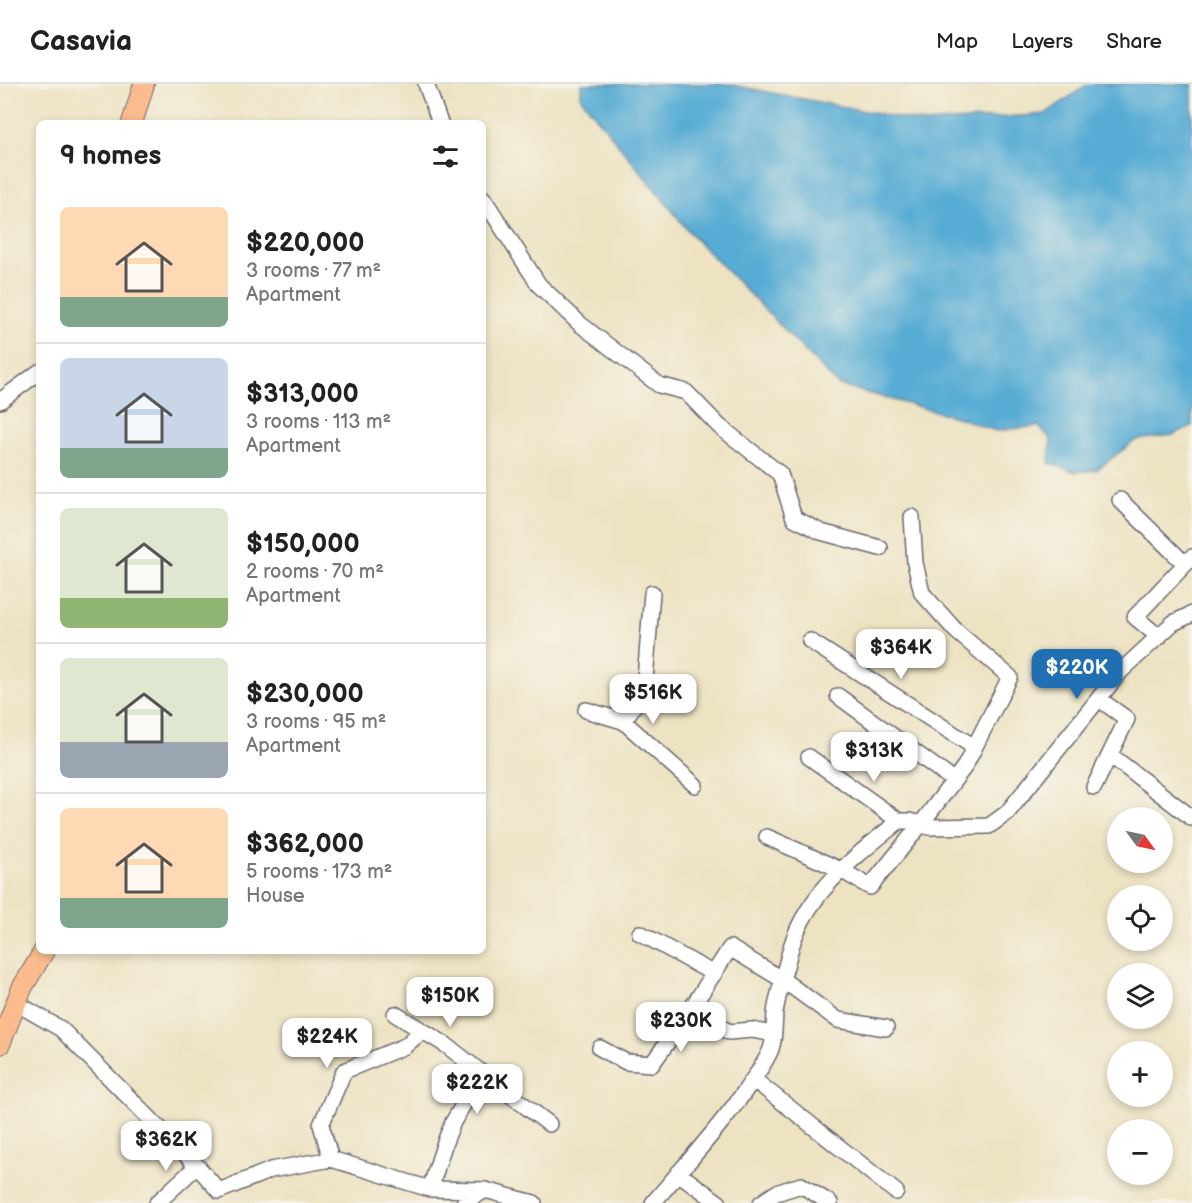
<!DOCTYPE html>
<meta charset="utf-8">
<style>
:root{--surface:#fff;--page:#f6f6f6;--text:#222;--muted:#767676;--line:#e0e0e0;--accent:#1f6fb2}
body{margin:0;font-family:"Balsamiq Sans",sans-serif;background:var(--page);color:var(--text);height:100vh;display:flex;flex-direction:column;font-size:22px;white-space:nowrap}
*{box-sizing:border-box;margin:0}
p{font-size:20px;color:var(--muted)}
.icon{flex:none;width:33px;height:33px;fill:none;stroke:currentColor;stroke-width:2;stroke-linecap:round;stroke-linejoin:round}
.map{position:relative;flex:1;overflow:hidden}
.sheet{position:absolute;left:36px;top:36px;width:450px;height:834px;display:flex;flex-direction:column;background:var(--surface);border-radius:9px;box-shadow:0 3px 9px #0003}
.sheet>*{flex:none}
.needle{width:39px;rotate:123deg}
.fabs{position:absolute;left:1107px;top:723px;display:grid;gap:12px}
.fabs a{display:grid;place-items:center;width:66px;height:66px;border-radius:50%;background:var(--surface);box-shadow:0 3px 9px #0003;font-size:30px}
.price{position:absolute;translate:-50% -51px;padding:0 14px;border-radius:12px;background:#fff;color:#222;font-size:20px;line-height:39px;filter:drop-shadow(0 2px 3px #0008)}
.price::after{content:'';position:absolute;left:50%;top:36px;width:18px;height:14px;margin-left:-9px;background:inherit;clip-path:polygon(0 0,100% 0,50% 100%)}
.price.selected{background:var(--accent);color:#fff}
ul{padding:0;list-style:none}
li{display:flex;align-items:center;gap:18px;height:150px;padding:0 24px}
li+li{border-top:2px solid var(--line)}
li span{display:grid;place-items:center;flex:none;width:168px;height:120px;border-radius:9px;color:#555}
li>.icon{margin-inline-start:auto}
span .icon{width:72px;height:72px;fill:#fffc;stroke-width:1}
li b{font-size:26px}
h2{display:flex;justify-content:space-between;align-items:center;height:72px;padding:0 24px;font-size:26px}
header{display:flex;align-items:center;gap:36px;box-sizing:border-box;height:84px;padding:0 30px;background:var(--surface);border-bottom:2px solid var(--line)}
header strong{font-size:28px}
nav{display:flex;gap:33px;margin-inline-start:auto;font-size:21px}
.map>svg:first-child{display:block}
.water{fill:#57acd4;stroke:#3c6788;stroke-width:1.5}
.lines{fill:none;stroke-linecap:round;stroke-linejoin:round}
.minor-casing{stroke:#69666b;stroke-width:18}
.major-casing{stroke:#69666b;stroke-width:22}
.minor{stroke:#fff;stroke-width:15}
.major{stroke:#fbbb8c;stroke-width:20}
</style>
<header>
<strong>Casavia</strong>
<nav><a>Map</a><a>Layers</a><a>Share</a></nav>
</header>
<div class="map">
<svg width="1192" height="1119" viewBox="0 0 1192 1119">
<rect width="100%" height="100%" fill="#f7f3e8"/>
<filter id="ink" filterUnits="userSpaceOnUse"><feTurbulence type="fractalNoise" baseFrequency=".0167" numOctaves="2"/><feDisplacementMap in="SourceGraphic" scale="12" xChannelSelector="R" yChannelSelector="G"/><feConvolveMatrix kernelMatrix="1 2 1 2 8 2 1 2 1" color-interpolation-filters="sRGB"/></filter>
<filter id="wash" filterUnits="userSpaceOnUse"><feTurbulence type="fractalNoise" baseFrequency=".008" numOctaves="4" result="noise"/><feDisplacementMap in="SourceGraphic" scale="24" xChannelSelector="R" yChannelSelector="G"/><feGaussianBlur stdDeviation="1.35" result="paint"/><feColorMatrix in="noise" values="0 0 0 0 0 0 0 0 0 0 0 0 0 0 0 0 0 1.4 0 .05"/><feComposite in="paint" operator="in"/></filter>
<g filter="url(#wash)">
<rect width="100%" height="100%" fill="#ede3c3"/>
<path class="water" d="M 581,0 L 727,0 L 926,39 L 1045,30 L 1088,0 L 1192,0 L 1192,342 L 1173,351 L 1136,356 L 1096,386 L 1075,388 L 1049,379 L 1051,355 L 1038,342 L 996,347 L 960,334 L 838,301 L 690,149 L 581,14 Z"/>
</g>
<g filter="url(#ink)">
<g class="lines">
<defs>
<path id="minor" d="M 426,0 L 440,39
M 483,114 L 539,201 L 580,240 L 659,301 L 686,308 L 719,342 L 780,390 L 794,434 L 821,448 L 880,464
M 0,317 L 39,288
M 1120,416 L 1185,480
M 1159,553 L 1135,533 L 1192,473
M 810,557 L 974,663
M 838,612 L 953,696
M 586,626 L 623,637 L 695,701
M 623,637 L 644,608 L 652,509
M 1110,671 L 1192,734
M 809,673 L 899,737 L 910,737 L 929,743 L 989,742 L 1007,729 L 1120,588 L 1173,539 L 1192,530
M 1094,703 L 1127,635 L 1099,615
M 767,753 L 841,786 L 870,803 L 921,740 L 965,682 L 1010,593 L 956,547 L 922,509 L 915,479 L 912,433
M 640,849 L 714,890
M 16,919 L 61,945 L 197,1082 L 219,1107 L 271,1086 L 331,1075 L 430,1105 L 485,1106 L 534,1119
M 691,925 L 730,864 L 783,896 L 838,936 L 886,944
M 395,930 L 446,961 L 482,989
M 600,964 L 626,978 L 652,980 L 691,925 L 729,948 L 752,946 L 773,950
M 753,995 L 896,1108
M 331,1075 L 321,1041 L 344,987 L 405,962 L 422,947
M 678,1089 L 719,1119
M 430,1105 L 445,1058 L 453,1038 L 482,989 L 549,1040
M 157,1119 L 197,1082
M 464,1119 L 485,1106
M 653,1119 C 684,1082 717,1047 745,1007 C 754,994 765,980 771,965 C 775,954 774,940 775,929 C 778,909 784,890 789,871 C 803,811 854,774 899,737
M 761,1119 L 776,1109 L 801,1101 L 830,1119"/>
<path id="major" d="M 132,39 L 144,0
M 0,960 L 22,904 L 44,867"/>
</defs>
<use href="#minor" class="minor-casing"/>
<use href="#major" class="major-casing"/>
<use href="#minor" class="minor"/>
<use href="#major" class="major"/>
</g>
</g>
</svg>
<div class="fabs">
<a><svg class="needle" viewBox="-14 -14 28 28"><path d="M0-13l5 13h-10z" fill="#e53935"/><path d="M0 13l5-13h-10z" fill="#767676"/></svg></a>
<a><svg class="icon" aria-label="locate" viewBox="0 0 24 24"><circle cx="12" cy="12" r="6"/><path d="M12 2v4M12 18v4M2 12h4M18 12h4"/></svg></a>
<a><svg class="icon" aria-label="layers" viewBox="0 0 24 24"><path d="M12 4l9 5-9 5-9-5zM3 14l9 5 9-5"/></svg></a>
<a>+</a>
<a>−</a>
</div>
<b class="price" style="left:901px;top:596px">$364K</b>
<b class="price selected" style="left:1077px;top:616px">$220K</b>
<b class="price" style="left:653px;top:641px">$516K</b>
<b class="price" style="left:874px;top:699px">$313K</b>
<b class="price" style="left:450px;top:944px">$150K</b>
<b class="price" style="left:681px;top:969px">$230K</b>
<b class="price" style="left:327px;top:985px">$224K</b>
<b class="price" style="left:477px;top:1031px">$222K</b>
<b class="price" style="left:166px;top:1088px">$362K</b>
<section class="sheet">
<h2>9 homes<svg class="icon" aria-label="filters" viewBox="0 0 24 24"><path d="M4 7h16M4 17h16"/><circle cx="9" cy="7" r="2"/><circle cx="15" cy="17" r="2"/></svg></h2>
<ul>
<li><span style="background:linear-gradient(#ffd9b3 75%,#7fa58c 0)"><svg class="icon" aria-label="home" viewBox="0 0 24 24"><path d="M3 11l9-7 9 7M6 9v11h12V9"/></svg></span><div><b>$220,000</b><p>3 rooms · 77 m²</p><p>Apartment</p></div></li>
<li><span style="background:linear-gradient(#c9d6e8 75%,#7fa58c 0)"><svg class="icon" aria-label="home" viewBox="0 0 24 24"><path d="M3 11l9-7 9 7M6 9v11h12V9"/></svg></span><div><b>$313,000</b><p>3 rooms · 113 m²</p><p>Apartment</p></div></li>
<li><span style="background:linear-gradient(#dfe7d0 75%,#8fb573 0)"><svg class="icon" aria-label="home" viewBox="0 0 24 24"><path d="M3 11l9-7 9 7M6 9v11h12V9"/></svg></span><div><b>$150,000</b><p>2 rooms · 70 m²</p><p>Apartment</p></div></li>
<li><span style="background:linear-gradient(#dfe7d0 70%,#9aa5b1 0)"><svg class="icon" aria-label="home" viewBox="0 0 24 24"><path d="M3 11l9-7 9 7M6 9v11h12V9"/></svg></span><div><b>$230,000</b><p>3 rooms · 95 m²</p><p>Apartment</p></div></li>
<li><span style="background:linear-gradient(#ffd9b3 75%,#7fa58c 0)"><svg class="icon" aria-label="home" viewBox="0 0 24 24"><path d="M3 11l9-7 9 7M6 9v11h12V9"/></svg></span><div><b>$362,000</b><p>5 rooms · 173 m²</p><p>House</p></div></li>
</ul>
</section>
</div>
